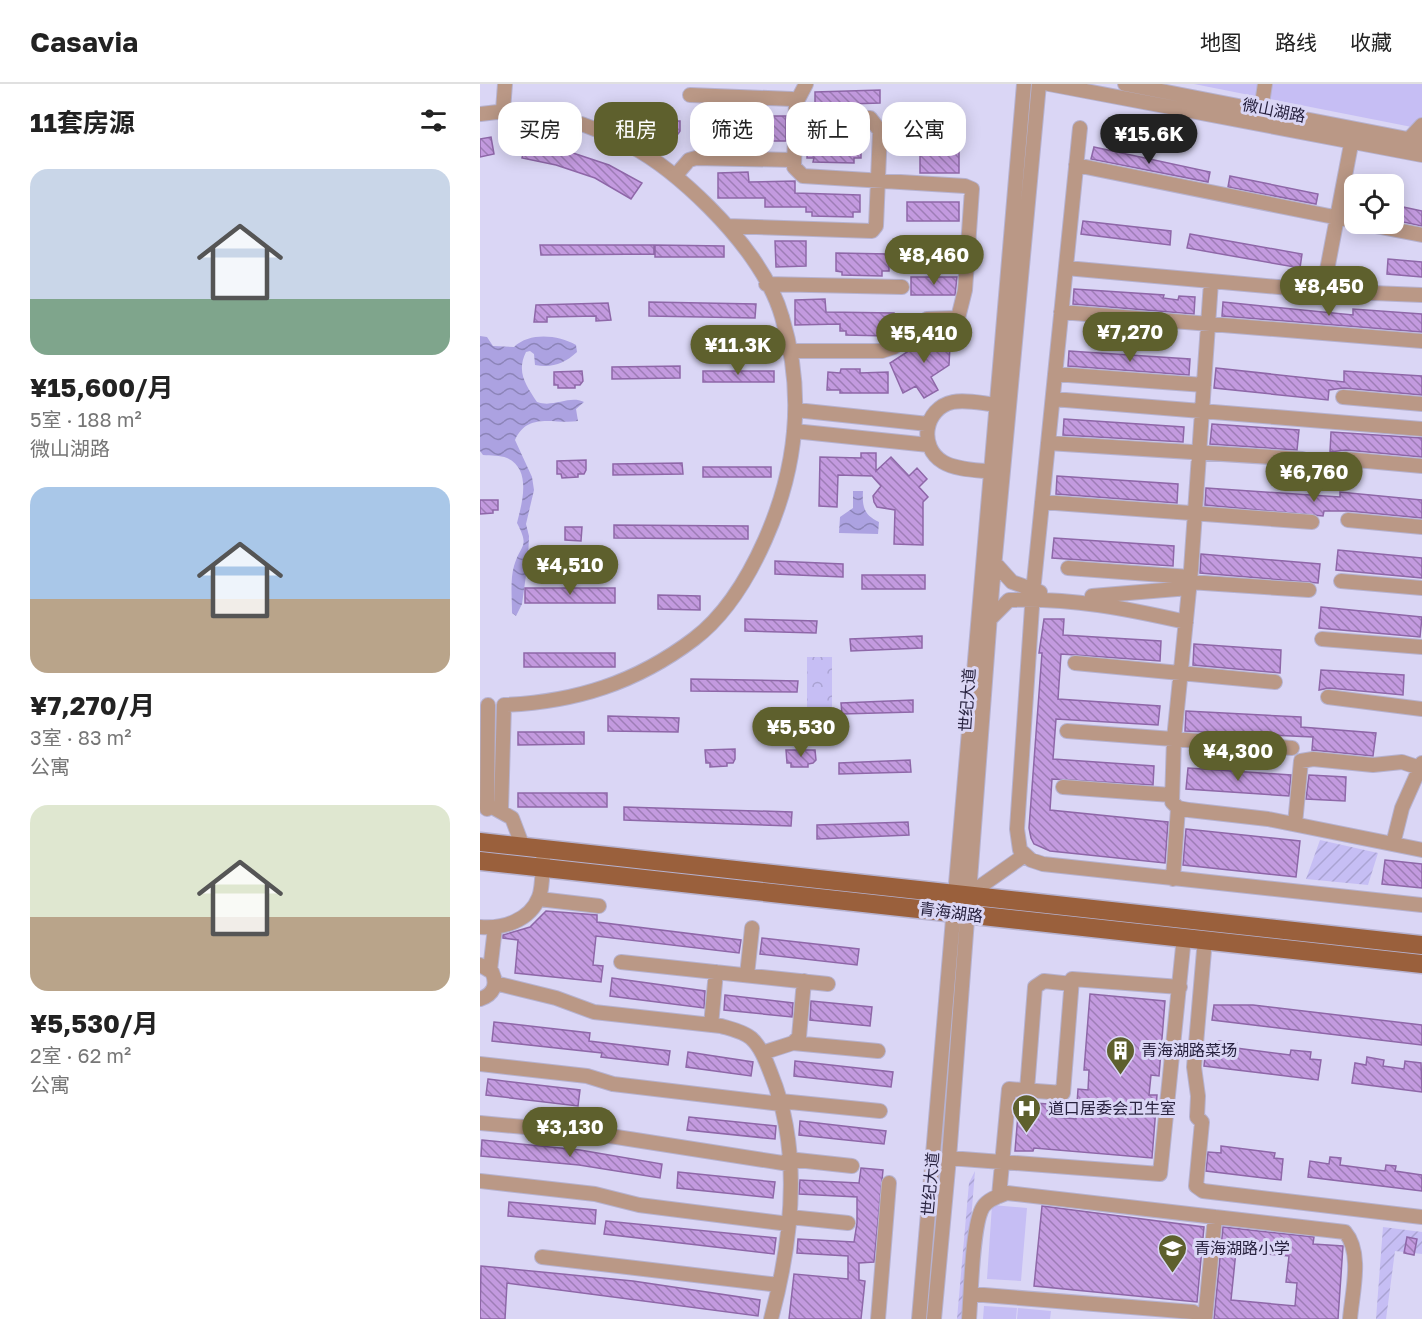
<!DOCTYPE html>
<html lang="zh">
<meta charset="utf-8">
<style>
:root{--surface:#fff;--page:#f2f2f2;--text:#222;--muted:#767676;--line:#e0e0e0;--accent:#5e602d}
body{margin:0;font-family:"Golos Text","Noto Sans SC",sans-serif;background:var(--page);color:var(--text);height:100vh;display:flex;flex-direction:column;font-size:22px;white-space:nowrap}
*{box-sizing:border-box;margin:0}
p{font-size:20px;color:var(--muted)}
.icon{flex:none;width:33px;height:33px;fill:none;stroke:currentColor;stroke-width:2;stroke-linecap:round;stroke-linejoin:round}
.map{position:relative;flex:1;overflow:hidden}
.side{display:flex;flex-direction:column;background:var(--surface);width:480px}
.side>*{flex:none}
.guide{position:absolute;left:18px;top:18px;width:570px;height:54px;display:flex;gap:12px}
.buttons{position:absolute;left:864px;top:90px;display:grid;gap:12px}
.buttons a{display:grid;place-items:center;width:60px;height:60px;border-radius:12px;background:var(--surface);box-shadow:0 3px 15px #0003;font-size:30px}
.price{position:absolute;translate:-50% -51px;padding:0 14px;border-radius:21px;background:var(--accent);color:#fff;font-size:20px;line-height:39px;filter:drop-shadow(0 2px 3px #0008)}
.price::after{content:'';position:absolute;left:50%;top:36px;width:18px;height:14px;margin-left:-9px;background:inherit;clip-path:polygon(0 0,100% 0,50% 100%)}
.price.selected{background:#222;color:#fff}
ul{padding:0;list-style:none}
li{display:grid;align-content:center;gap:12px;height:318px;padding:0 30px}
li span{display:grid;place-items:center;height:186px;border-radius:18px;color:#555}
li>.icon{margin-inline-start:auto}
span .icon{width:108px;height:108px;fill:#fffc;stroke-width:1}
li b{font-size:26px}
h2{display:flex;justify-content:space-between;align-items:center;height:72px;padding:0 30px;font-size:26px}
.pill{padding:0 21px;border-radius:18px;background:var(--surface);box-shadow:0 3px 15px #0003;font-size:21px;line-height:54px}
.pill.selected{background:var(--accent);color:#fff}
header{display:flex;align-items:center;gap:36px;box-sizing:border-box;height:84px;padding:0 30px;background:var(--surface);border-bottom:2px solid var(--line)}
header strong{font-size:28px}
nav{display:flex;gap:33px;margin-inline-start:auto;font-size:21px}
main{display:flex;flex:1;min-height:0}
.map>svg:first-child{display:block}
.park{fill:url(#park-crowns)}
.garden{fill:url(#garden-furrows)}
.pitch{fill:#c6bef4}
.water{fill:url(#water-waves)}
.building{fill:url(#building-back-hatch);stroke:#8e67a8;stroke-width:1.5;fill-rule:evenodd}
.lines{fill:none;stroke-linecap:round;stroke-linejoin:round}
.minor-casing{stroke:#b6b2d0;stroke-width:16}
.major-casing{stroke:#b6b2d0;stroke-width:21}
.minor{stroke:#ba9886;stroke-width:14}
.major{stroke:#9a603c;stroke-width:18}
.labels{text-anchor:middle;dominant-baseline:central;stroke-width:6;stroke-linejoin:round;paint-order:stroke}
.street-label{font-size:16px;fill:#27213e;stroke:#dad6f5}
.poi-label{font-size:16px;fill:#27213e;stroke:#dad6f5;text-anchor:start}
</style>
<header>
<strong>Casavia</strong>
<nav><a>地图</a><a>路线</a><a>收藏</a></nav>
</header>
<main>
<section class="side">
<h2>11套房源<svg class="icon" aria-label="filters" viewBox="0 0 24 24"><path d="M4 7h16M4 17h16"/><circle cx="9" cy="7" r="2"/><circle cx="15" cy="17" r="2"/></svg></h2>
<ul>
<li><span style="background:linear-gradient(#c9d6e8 70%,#7fa58c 0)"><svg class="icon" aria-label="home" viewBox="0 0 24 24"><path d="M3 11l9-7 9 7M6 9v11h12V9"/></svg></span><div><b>¥15,600/月</b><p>5室 · 188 m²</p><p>微山湖路</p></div></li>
<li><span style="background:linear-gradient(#a9c7e8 60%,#b9a48a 0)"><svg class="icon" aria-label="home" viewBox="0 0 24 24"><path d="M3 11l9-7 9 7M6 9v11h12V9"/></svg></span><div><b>¥7,270/月</b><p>3室 · 83 m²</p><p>公寓</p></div></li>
<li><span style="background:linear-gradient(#dfe7d0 60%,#b9a48a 0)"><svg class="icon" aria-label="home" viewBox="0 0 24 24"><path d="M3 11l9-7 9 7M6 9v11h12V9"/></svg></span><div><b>¥5,530/月</b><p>2室 · 62 m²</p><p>公寓</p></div></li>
</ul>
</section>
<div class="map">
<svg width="942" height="1235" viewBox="0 0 942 1235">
<defs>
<pattern id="park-crowns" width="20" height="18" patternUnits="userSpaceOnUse" patternTransform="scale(1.5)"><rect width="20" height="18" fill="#c6bef4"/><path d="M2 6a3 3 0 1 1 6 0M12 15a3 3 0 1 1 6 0" fill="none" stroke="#aaa3d2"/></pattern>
<pattern id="garden-furrows" width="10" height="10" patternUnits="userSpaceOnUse" patternTransform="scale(1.5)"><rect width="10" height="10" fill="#c6bef4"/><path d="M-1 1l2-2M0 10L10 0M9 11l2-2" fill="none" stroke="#aaa3d2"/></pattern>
<pattern id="water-waves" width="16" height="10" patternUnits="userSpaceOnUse" patternTransform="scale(1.5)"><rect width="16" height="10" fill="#aca2e1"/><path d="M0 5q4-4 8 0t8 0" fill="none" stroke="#8c84b8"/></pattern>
<pattern id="building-back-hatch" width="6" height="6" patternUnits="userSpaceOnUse" patternTransform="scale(1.5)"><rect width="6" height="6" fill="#c39adf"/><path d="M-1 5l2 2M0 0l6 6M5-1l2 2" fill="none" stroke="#9e7db6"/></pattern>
</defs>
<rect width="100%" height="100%" fill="#dad6f5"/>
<path class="park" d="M 327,573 L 352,573 L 352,643 L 327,643 Z"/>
<path class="garden" d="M 840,756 L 898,769 L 888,801 L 826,795 Z
M 495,1087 L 483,1235 L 477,1235 L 489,1099 Z
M 903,1143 L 942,1148 L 942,1170 L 915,1167 L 906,1235 L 896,1235 Z"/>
<path class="pitch" d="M 714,0 L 942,0 L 942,45 Z
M 512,1121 L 547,1124 L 541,1197 L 507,1195 Z
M 504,1222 L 537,1224 L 536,1235 L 503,1235 Z
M 538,1224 L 571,1227 L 570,1235 L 537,1235 Z"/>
<path class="water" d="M 0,252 L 7,253 L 13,262 L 34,263 C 50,248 78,251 96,261 L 97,268 C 84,280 72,284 55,281 L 54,270 L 50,267 L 46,268 C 36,288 46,301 57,318 C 74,324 89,311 104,318 L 96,325 L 98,337 C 75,341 48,327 35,356 L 52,393 L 54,406 L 46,440 L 49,452 L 48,477 L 42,520 L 36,532 L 32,529 C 32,515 30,495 34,482 C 41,459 50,464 37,439 C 42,419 52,385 27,374 C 20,371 11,372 3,371 L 0,367 Z
M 373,407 L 383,407 C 382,423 384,431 399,438 L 398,450 L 359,449 L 360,433 L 373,424 Z"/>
<path class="building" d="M 400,6 L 400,19 L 335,21 L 335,8 Z
M 417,25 L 479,25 L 479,89 L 440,89 L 440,51 L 417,51 Z
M 225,32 L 255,32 L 256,57 L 225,58 Z
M 276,32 L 306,32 L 306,57 L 277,57 Z
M 171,37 L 200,37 L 200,47 L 198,50 L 193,51 L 193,54 L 176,54 L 176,50 L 172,50 Z
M 11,53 L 14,70 L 0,73 L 0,55 Z
M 328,55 L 381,56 L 381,74 L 374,74 L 374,79 L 333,78 L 334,74 L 327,74 Z
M 46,58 L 87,67 L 129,81 L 162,99 L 151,115 L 115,94 L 76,81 L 42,74 Z
M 614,63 L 730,88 L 728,98 L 611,75 Z
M 268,88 L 269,98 L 315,97 L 315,109 L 380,111 L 380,128 L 373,128 L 373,133 L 332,132 L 332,128 L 326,128 L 326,123 L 285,123 L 285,114 L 238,114 L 238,89 Z
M 750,92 L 838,110 L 836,120 L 748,103 Z
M 427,118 L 479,118 L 479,137 L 427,137 Z
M 914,121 L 942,127 L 942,142 L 914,136 Z
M 603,137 L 691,147 L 690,161 L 601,150 Z
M 710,150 L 822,170 L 820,184 L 707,164 Z
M 295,157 L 326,157 L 326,182 L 296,183 Z
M 60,161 L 174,161 L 174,170 L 61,171 Z
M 175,161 L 244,162 L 244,173 L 175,173 Z
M 356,169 L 409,170 L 409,187 L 402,187 L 402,192 L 362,191 L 362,188 L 356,187 Z
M 908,175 L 942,178 L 942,193 L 907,190 Z
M 431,193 L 477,193 L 475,211 L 431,211 Z
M 594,205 L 684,211 L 683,214 L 698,216 L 699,212 L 715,213 L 714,230 L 593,220 Z
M 345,215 L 346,228 L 414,229 L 413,247 L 406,247 L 406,252 L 366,251 L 366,247 L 360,247 L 360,240 L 315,241 L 315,216 Z
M 169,218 L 276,220 L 275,234 L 169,232 Z
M 743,218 L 873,231 L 873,225 L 942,230 L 942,248 L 742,232 Z
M 128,219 L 131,236 L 116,237 L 116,232 L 67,233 L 67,238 L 54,238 L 56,221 Z
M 456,248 L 474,248 L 474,262 L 470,262 L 469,281 L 451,293 L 458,306 L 444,314 L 436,302 L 423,309 L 410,279 L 447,255 L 456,255 Z
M 589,267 L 710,275 L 709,291 L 588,282 Z
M 200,282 L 200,294 L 132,295 L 132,283 Z
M 736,284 L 864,298 L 864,287 L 942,292 L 942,311 L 864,304 L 849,306 L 848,316 L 734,304 Z
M 361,285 L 380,285 L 380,289 L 408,288 L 408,309 L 360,309 L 360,306 L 347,306 L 348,288 L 360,289 Z
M 102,287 L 103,297 L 100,301 L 95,301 L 95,304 L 78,304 L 78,301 L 74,301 L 74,288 Z
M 223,287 L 294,287 L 294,298 L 223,298 Z
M 584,335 L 704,343 L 703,358 L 583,351 Z
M 732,340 L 819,346 L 817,366 L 730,360 Z
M 851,348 L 942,354 L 942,373 L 866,366 L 850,368 Z
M 381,369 L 396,369 L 396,387 L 411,373 L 429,392 L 437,384 L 447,395 L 439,403 L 448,413 L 443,418 L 443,461 L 414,460 L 415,426 L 397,423 L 394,418 L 393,412 L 401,402 L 392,392 L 358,391 L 357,423 L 339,422 L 340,373 L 381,374 Z
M 106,376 L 106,386 L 104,390 L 98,390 L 98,393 L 82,394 L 81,390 L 77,390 L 77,377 Z
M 202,379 L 203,390 L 133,391 L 133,380 Z
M 223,383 L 291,383 L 291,393 L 223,393 Z
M 577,392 L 698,400 L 697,419 L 576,410 Z
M 726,404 L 860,413 L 860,408 L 942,416 L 942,434 L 869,427 L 844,427 L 843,432 L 725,421 Z
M 0,416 L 18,416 L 18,426 L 13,426 L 13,429 L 0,430 Z
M 134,441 L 268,442 L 268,455 L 134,454 Z
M 85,443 L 102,443 L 101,457 L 85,456 Z
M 574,454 L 694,462 L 693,482 L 572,474 Z
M 858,466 L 942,474 L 942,494 L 856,486 Z
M 721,470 L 840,480 L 838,499 L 720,489 Z
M 295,477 L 363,480 L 363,493 L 295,490 Z
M 382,491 L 445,491 L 445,505 L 382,505 Z
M 45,504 L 135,504 L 135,519 L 45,519 Z
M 178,511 L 220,512 L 220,526 L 178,525 Z
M 841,523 L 942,533 L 940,553 L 839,544 Z
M 265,535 L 337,537 L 336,549 L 265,547 Z
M 564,535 L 584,535 L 583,551 L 681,557 L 680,577 L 581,570 L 578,615 L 680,622 L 678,641 L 576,635 L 573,675 L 674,682 L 673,701 L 572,695 L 570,726 L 688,738 L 685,779 L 570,767 L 554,760 L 551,754 L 549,744 L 562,569 L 559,569 Z
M 442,552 L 442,564 L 371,567 L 370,555 Z
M 714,560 L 801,566 L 800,589 L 713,581 Z
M 44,569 L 135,569 L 135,583 L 44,583 Z
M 841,586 L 924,591 L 923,611 L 849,604 L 839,606 Z
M 211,595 L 318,597 L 317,608 L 211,607 Z
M 433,616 L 433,628 L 362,630 L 361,619 Z
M 706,627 L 821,633 L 821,643 L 896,649 L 893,672 L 832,666 L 833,653 L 705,647 Z
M 128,632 L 199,634 L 198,648 L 128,647 Z
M 38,648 L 104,648 L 104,660 L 38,661 Z
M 255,665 L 255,675 L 253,679 L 247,679 L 247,682 L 230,683 L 230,679 L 226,679 L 225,666 Z
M 306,666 L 335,666 L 336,676 L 333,679 L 328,680 L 328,683 L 311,683 L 311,679 L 307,679 Z
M 430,676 L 431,688 L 359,690 L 359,679 Z
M 708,684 L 811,691 L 809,712 L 706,705 Z
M 829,691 L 866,693 L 865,717 L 826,715 Z
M 38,709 L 127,709 L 127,723 L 38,723 Z
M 144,723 L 312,728 L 311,742 L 144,736 Z
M 428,738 L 429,751 L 337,755 L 337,741 Z
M 706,745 L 820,757 L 816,793 L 703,781 Z
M 905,776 L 942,780 L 942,804 L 902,800 Z
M 66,827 L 117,831 L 117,838 L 261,856 L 259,869 L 116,852 L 113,881 L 123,882 L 121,898 L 35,889 L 38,856 L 23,854 L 23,851 L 50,843 Z
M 282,854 L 379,865 L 377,881 L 280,870 Z
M 132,894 L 225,907 L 224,924 L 130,912 Z
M 610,910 L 685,917 L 679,992 L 671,991 L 669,1011 L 677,1011 L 672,1074 L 554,1064 L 553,1067 L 535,1067 L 539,1018 L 568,1020 L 567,1032 L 596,1035 L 598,1005 L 608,1006 L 609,986 L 604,986 Z
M 245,911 L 313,919 L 312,933 L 244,926 Z
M 331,917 L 392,923 L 390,942 L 330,936 Z
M 734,921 L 773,921 L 942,941 L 942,961 L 732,936 Z
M 14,938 L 110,949 L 109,957 L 190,967 L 188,981 L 121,973 L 122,969 L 12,957 Z
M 738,957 L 757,959 L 756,964 L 810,971 L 811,966 L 831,968 L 830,975 L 841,976 L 838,996 L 724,982 L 726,963 L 737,965 Z
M 208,968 L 273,978 L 271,992 L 206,983 Z
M 887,973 L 904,976 L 903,982 L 924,985 L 925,977 L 941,979 L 942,1008 L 872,999 L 875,979 L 886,981 Z
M 315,977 L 413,988 L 411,1003 L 314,992 Z
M 8,995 L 100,1006 L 98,1022 L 6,1011 Z
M 209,1033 L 296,1042 L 295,1055 L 207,1046 Z
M 320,1037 L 406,1047 L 404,1060 L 319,1051 Z
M 2,1056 L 100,1066 L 182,1080 L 180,1094 L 99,1081 L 1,1072 Z
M 741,1062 L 795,1069 L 794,1074 L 803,1075 L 801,1096 L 726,1087 L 728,1068 L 741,1069 Z
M 850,1073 L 861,1074 L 860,1081 L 905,1087 L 906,1081 L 916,1082 L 915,1087 L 942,1091 L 942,1107 L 828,1093 L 830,1077 L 849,1080 Z
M 381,1084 L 403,1086 L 394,1178 L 379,1179 L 379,1196 L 385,1197 L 381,1235 L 309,1235 L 314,1190 L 368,1195 L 368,1172 L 317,1169 L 318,1155 L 374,1158 L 377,1139 L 377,1113 L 319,1110 L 320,1096 L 379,1099 Z
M 198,1088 L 295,1098 L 293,1114 L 197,1104 Z
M 29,1118 L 116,1126 L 115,1140 L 28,1132 Z
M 562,1122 L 724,1143 L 717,1218 L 554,1202 Z
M 126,1137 L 296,1154 L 294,1170 L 124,1150 Z
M 743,1143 L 834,1153 L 833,1160 L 863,1162 L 858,1235 L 734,1235 ZM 756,1167 L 809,1172 L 806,1198 L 817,1199 L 815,1222 L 751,1216 Z
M 927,1153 L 937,1155 L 934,1171 L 924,1169 Z
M 1,1182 L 153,1197 L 280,1216 L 278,1232 L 27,1199 L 25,1235 L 0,1235 Z"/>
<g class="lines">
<defs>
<path id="minor" d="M 569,0 L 942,71
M 645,0 L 942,58
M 210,11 L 312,15 L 316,19 L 314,83 L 323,92 L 485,102 L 492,105 L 485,206 L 478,234 L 447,235 L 414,263 L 402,267 L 309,267
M 316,19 L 326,0
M 23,26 L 25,0
M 781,26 L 785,0
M 0,30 C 52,21 105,37 151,62 C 181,78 205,99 229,123 C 258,152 291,193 302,233 C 325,309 317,384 285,456 C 269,492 247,530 214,555 C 156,599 95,618 24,621 L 21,726
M 600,44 L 553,508 L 537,745 L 540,766 L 551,776 L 563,780 L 942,821
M 929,55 L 942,41
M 596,81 L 874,137
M 196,91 L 209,76 L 216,74 L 314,76
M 885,140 L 942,151
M 247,142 L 392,147 L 396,142 L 400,47 L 390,34 L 316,31
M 427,163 L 488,167
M 586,184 L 843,207 L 942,211
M 731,198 L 711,486 L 694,655 L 692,718 L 698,724 L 709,726 L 788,735 L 942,766
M 286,200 L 422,203
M 843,207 L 873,50
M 581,228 L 942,257
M 575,290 L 724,301
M 863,313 L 942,320
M 573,315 L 942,345
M 316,326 L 448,340
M 314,347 L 449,361
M 568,359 L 822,375
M 865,375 L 942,382
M 513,388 C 498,386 476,386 463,378 C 438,363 444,324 473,318 C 487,315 504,320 519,321
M 562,418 L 832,438
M 868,436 L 942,443
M 514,478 L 532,498 L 560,508
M 588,484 L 710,493
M 861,497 L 942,504
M 709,498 L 829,506
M 612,512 L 709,504
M 509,536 L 529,516 C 593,514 644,524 706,538
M 842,555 L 942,563
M 595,579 L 795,598
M 848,613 L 942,625
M 587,647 L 812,664
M 583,703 L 691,711
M 14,724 L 32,734 L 43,763
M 7,725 L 8,621
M 815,740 L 821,677 L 833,675 L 893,681 L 922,678 L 940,684
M 913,760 L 922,724 L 942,679
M 693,795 L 698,724
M 488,811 L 545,771
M 59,815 L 119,822
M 0,843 C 22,845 50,837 59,813 C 63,803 62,787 63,776
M 725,855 L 714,983 L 718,1012 L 717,1033 L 722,1038 L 716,1102 L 723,1107 L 942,1133
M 141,878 L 348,900
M 0,881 L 12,888 C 18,901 13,911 0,915
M 10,886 L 15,844
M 267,891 L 272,844
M 15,899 L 76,914 L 114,928 L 241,942 C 251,945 262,947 271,954 C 281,963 286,977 291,990 C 322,1066 312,1157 291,1235
M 231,941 L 236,888
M 313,959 L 398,967
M 282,969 L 313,959 L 319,953 L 324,897
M 0,980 L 107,992 L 133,1000 L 301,1020
M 547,1006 L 555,903 L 564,897 L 592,900
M 300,1017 L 400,1027
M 0,1039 L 111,1049 L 309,1080
M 469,1074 L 680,1090 L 704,853
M 308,1075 L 372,1082
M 0,1097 L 115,1110 L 159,1121 L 309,1140
M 519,1112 L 529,1005 L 583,1009 L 592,895 L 700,903
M 310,1133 L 368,1139
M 62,1173 L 299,1201
M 491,1210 L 713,1228 L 725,1235
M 398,1235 L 409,1099
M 439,1235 L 544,0
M 454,1235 L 469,1074 L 512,505 L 559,0
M 489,1235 C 491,1211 492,1140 503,1123 C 508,1115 519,1112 527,1109 L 865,1148 C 883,1169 872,1209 870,1235
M 725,1235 L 735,1133"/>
<path id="major" d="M 0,758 L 942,861
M 0,777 L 942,880"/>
</defs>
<use href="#minor" class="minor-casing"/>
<use href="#major" class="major-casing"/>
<use href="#minor" class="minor"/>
<use href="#major" class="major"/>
</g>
<defs>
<symbol id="building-pin" viewBox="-11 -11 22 30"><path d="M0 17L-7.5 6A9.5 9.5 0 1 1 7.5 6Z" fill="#5e602d" stroke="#dad6f5"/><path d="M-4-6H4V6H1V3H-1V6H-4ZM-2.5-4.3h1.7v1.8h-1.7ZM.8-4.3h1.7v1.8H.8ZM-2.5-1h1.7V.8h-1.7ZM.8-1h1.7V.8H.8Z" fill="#fff"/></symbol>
<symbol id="hospital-pin" viewBox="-11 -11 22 30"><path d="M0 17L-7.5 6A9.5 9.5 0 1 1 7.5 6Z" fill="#5e602d" stroke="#dad6f5"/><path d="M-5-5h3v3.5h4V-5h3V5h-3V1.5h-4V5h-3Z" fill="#fff"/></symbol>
<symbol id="school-pin" viewBox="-11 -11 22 30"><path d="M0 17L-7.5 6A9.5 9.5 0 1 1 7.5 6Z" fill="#5e602d" stroke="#dad6f5"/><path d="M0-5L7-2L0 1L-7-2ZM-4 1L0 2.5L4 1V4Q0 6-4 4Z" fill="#fff"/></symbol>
</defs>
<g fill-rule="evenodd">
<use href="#building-pin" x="624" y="950" width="33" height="45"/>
<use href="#hospital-pin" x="530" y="1008" width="33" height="45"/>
<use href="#school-pin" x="676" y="1148" width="33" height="45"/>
</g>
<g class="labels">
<g class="street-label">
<text transform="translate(794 26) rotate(11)">微山湖路</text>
<text transform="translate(487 616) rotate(-86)">世纪大道</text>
<text transform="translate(471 828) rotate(7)">青海湖路</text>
<text transform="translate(450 1100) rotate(-85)">世纪大道</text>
</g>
<g class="poi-label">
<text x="661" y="966">青海湖路菜场</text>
<text x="568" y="1024">道口居委会卫生室</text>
<text x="714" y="1164">青海湖路小学</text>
</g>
</g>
</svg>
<div class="buttons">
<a><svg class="icon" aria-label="locate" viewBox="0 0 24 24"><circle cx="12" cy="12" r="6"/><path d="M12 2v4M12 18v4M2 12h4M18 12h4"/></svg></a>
</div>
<b class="price selected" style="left:669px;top:81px">¥15.6K</b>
<b class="price" style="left:454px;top:202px">¥8,460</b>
<b class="price" style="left:849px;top:233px">¥8,450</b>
<b class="price" style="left:650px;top:279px">¥7,270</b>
<b class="price" style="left:444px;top:280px">¥5,410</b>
<b class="price" style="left:258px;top:292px">¥11.3K</b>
<b class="price" style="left:834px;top:419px">¥6,760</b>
<b class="price" style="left:90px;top:512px">¥4,510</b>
<b class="price" style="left:321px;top:674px">¥5,530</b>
<b class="price" style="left:758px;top:698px">¥4,300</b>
<b class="price" style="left:90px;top:1074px">¥3,130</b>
<div class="guide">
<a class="pill">买房</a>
<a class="pill selected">租房</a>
<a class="pill">筛选</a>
<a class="pill">新上</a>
<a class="pill">公寓</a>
</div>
</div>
</main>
